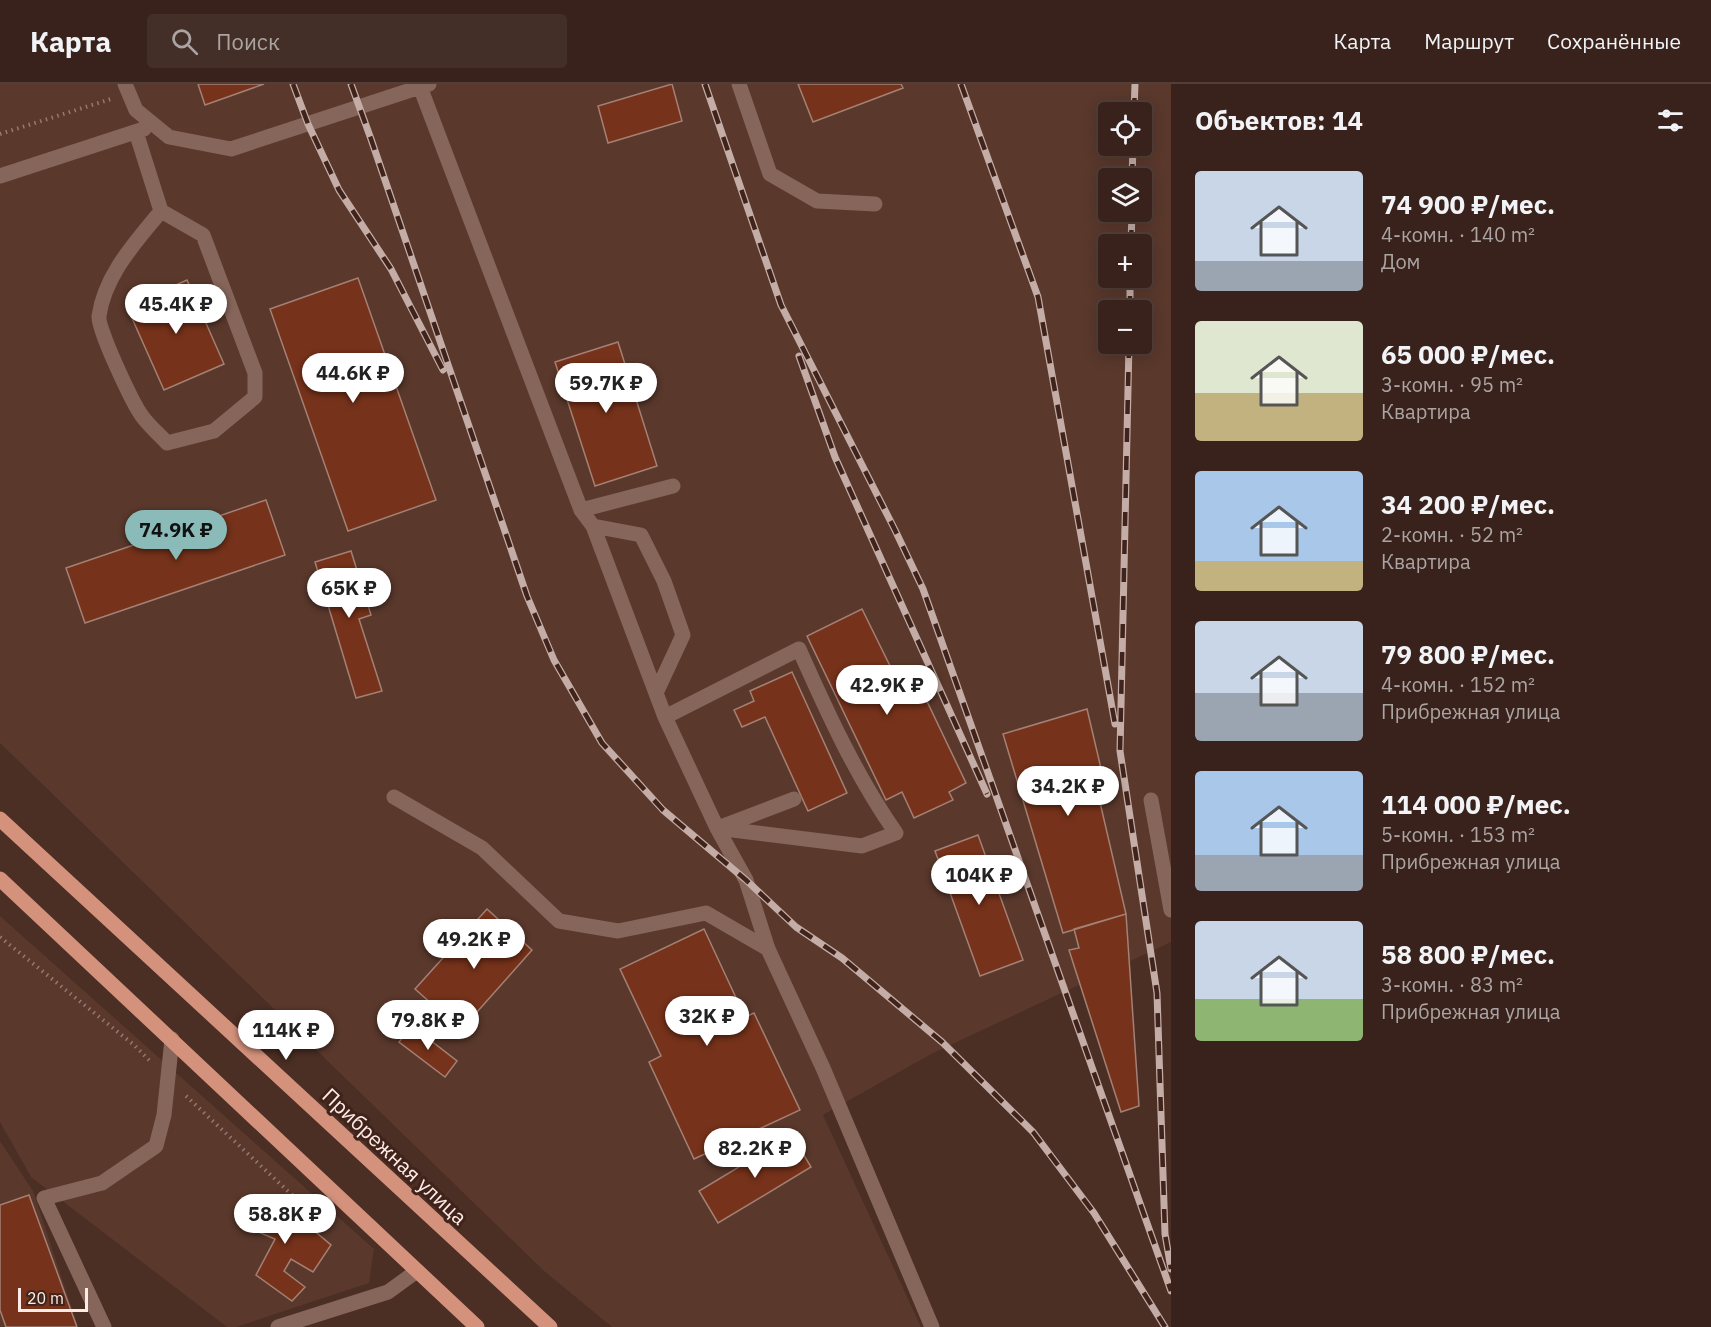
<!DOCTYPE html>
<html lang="ru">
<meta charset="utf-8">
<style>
:root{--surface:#38221b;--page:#432f28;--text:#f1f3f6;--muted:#aba4a3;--line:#523f3a;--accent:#8bbbb9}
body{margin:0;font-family:"IBM Plex Sans",sans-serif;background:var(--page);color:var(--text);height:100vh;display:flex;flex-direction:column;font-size:22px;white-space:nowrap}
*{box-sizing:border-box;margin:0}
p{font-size:20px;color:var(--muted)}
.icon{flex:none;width:33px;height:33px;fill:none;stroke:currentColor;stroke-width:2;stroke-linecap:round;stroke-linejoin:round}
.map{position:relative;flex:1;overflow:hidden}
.drawer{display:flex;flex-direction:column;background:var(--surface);width:540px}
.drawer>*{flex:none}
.tools{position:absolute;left:1098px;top:18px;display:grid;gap:12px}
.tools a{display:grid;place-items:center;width:54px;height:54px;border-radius:6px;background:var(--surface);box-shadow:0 3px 15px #0003,0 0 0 2px var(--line);font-size:30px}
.scale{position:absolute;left:18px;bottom:15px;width:70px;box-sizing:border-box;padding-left:6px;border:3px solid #ffebe5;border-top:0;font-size:16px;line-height:21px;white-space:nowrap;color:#ffebe5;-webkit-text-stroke:4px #40241b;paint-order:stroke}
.price{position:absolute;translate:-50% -51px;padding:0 14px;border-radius:21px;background:#fff;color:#222;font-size:20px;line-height:39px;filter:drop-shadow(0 2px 3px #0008)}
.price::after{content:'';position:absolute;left:50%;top:36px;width:18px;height:14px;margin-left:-9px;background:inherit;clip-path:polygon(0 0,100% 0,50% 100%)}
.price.selected{background:var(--accent);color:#111}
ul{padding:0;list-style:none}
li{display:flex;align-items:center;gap:18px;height:150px;padding:0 24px}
li span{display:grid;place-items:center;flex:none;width:168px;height:120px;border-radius:6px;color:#555}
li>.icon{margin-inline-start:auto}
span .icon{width:72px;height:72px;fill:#fffc;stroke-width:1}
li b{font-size:26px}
h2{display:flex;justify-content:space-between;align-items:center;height:72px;padding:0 24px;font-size:26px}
header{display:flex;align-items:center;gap:36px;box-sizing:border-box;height:84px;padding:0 30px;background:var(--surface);border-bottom:2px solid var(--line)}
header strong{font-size:28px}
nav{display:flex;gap:33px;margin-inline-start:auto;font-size:21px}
.search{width:420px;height:54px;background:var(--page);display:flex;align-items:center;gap:15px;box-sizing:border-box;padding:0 21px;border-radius:6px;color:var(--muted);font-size:22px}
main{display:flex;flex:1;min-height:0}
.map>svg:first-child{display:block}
.built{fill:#5a382c;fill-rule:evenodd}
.building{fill:#76321a;stroke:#a38175;stroke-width:1.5}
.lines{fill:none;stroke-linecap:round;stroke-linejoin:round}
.path{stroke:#937a72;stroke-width:4;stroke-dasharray:1.5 4.5;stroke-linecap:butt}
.minor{stroke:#86655a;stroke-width:15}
.major{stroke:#d4927c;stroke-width:15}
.rail-casing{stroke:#c4ada6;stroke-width:7}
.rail{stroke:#40241b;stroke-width:4.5;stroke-dasharray:14;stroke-linecap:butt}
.labels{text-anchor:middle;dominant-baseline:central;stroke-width:6;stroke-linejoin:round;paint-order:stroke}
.street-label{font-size:21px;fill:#ffebe5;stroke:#40241b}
</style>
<header>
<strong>Карта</strong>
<div class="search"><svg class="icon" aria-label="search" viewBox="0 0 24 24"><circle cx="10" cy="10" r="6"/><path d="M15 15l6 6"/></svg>Поиск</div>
<nav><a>Карта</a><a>Маршрут</a><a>Сохранённые</a></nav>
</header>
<main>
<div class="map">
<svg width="1171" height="1243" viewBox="0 0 1171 1243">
<rect width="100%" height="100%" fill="#4b2e24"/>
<path class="built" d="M 0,0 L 1171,0 L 1171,858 L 931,970 L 823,1031 L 921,1243 L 612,1243 L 544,1187 L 0,659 ZM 1108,28 L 1142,28 L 1142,62 L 1108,62 ZM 1108,94 L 1142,94 L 1142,128 L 1108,128 ZM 1108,160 L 1142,160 L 1142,194 L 1108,194 ZM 1108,226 L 1142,226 L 1142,260 L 1108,260 Z
M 0,832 L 374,1165 L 369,1199 L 236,1243 L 227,1243 L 31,1093 L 0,1038 Z
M 0,1057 L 33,1107 L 78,1243 L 0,1243 Z"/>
<path class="building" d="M 198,0 L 264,0 L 205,21 Z
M 672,0 L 682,37 L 608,59 L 598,22 Z
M 798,0 L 901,0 L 903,4 L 813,38 Z
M 358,194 L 436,416 L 348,447 L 270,225 Z
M 187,196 L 224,280 L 164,306 L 127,223 Z
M 618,258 L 657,382 L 595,402 L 555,278 Z
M 266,416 L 285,471 L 85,539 L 66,484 Z
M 351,467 L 371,531 L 359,535 L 382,607 L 356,614 L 315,478 Z
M 862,525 L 896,594 L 912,586 L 966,699 L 949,708 L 953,716 L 914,734 L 902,708 L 886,716 L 807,552 Z
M 792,588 L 847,709 L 808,727 L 765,633 L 742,643 L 734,626 L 754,617 L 750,607 Z
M 1087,625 L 1103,693 L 1095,697 L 1126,830 L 1063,849 L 1003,650 Z
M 978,751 L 1023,876 L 980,892 L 935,767 Z
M 487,825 L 532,866 L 461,946 L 415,905 Z
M 1126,830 L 1139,1022 L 1121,1028 L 1069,866 L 1079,864 L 1074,845 Z
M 704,845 L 745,933 L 754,929 L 800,1026 L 694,1075 L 649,978 L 661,972 L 620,885 Z
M 412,942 L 457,977 L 445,993 L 399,958 Z
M 792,1051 L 811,1083 L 718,1139 L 699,1107 Z
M 29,1111 L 77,1243 L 6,1243 L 0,1226 L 0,1121 Z
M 252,1114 L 293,1129 L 331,1161 L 313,1188 L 291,1175 L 284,1187 L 305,1203 L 292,1217 L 256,1191 L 275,1155 L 242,1141 Z"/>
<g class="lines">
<path class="path" d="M 0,50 L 111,15
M 0,853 L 134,961 L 150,977
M 186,1012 L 321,1138"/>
<path class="minor" d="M 125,0 L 136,26 L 169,53 L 231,65 L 429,0
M 419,0 L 581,426 L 593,442 L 665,633 L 717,744 L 746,796 L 768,865 L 823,984 L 932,1243
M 739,0 L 770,90 L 817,117 L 875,120
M 136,48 L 161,127 C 136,158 105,190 99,232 C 97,244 133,320 142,332 C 149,342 159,350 167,359 L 214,347 L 255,313 L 255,289 L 203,151 L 161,127
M 0,92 L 144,45
M 581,426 L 673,402
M 593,442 L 641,451 L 664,497 L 683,551 L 656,609
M 665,633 L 799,565 C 827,628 856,692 896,749 L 862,762 L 717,744
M 394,713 L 482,764 L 559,837 L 618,847 L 706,829 L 768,865
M 1151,716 L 1171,826
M 718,744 L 794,715
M 104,1243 L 44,1114 L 102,1099 L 156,1062 L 164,1031 L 172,955
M 278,1243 L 388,1208 L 417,1187"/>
<path class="major" d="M 0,735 L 550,1243
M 0,795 L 477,1243"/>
<defs>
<path id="rail" d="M 293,0 L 308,40 L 339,106 L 391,185 L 443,286
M 351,0 L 371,55 L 527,512 L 554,576 L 602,659 L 663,726 L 746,796 L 796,843 L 842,874 L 942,958 L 1033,1048 L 1094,1129 L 1165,1243
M 705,0 L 781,221 L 895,446 L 923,505 L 1171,1207
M 961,0 L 1038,213 L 1115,640
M 1134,28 L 1135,0
M 1132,94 L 1133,62
M 1131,160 L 1132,128
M 1130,226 L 1130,194
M 1129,260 L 1120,667 L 1157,909 L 1165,1150 L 1171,1185
M 799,272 L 835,373 L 987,710"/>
</defs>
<use href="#rail" class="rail-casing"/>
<use href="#rail" class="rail"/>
</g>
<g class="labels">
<g class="street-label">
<text transform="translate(395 1072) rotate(43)">Прибрежная улица</text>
</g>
</g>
</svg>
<div class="tools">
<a><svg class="icon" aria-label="locate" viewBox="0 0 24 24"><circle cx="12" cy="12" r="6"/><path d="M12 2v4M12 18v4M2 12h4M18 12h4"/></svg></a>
<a><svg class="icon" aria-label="layers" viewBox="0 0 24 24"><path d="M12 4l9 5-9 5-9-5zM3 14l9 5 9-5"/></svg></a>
<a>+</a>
<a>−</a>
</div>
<div class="scale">20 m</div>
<b class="price" style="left:176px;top:251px">45.4K ₽</b>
<b class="price" style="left:353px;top:320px">44.6K ₽</b>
<b class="price" style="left:606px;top:330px">59.7K ₽</b>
<b class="price selected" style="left:176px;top:477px">74.9K ₽</b>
<b class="price" style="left:349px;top:535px">65K ₽</b>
<b class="price" style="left:887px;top:632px">42.9K ₽</b>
<b class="price" style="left:1068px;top:733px">34.2K ₽</b>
<b class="price" style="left:979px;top:822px">104K ₽</b>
<b class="price" style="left:474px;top:886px">49.2K ₽</b>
<b class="price" style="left:707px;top:963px">32K ₽</b>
<b class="price" style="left:428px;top:967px">79.8K ₽</b>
<b class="price" style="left:286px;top:977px">114K ₽</b>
<b class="price" style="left:755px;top:1095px">82.2K ₽</b>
<b class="price" style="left:285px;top:1161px">58.8K ₽</b>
</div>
<section class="drawer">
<h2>Объектов: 14<svg class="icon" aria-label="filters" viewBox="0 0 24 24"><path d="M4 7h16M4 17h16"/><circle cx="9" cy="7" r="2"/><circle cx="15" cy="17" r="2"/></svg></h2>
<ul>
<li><span style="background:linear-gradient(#c9d6e8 75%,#9aa5b1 0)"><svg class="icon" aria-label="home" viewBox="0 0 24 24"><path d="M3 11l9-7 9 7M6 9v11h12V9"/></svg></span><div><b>74 900 ₽/мес.</b><p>4-комн. · 140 m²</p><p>Дом</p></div></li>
<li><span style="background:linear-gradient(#dfe7d0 60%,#c2b280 0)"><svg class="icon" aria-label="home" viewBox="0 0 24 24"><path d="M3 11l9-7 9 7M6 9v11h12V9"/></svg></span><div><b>65 000 ₽/мес.</b><p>3-комн. · 95 m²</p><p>Квартира</p></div></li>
<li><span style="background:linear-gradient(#a9c7e8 75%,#c2b280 0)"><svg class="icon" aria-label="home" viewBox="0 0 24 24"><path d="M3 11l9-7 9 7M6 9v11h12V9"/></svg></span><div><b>34 200 ₽/мес.</b><p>2-комн. · 52 m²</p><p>Квартира</p></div></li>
<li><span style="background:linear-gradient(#c9d6e8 60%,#9aa5b1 0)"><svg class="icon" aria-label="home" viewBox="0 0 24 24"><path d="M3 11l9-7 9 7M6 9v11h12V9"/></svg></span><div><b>79 800 ₽/мес.</b><p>4-комн. · 152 m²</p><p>Прибрежная улица</p></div></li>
<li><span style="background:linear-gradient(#a9c7e8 70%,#9aa5b1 0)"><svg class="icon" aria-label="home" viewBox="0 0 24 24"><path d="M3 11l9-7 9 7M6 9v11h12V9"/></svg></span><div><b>114 000 ₽/мес.</b><p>5-комн. · 153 m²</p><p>Прибрежная улица</p></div></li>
<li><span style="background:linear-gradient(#c9d6e8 65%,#8fb573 0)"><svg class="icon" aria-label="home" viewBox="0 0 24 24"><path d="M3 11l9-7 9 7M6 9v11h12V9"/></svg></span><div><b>58 800 ₽/мес.</b><p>3-комн. · 83 m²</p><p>Прибрежная улица</p></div></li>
</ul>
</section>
</main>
